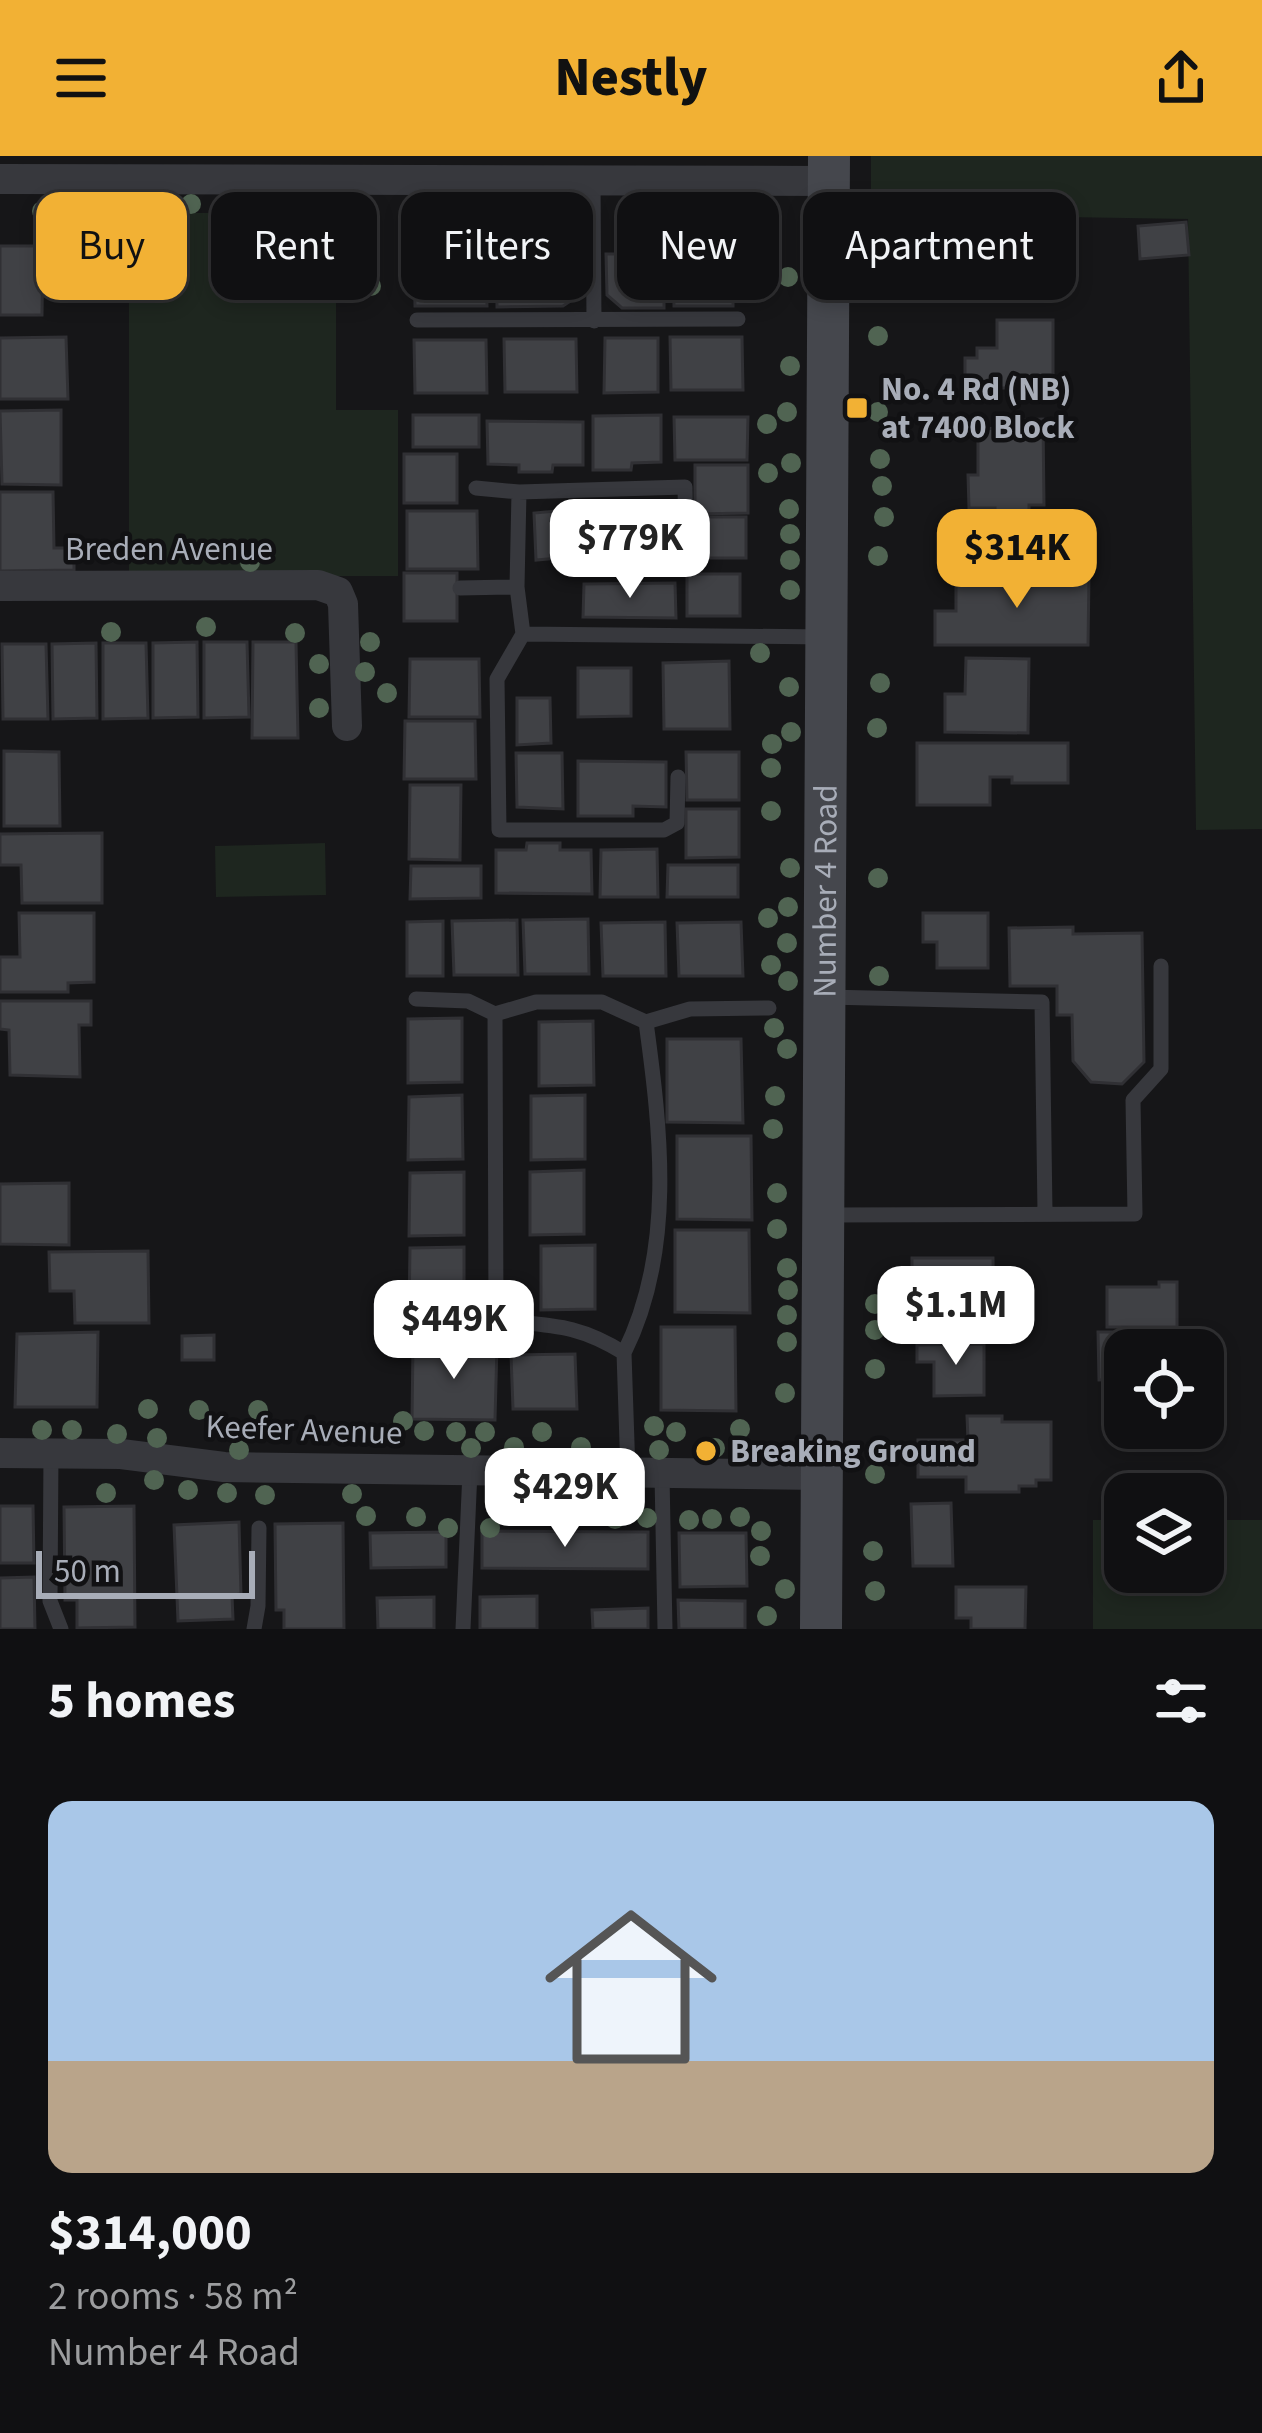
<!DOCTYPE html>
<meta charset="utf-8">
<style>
:root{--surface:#101012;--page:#1e1e20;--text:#f1f3f6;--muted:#9c9d9f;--line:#303032;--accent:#f2b134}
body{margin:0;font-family:"Source Sans 3",sans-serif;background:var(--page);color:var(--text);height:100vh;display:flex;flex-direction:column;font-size:45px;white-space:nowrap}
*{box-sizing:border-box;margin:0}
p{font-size:39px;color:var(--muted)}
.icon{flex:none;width:66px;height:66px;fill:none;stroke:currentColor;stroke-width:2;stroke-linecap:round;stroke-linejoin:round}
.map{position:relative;height:1473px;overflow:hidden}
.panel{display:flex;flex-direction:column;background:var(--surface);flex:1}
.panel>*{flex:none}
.hud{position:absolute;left:36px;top:36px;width:1191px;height:108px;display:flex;gap:24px}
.fabs{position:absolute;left:1104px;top:1173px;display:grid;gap:24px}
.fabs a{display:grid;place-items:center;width:120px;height:120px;border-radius:24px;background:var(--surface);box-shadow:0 6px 18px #0003,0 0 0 3px var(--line);font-size:60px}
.scale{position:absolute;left:36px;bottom:30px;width:219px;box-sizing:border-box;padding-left:12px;border:6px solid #a8adb8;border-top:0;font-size:33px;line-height:42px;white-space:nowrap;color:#a8adb8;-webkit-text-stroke:9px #111113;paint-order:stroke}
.price{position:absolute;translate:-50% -102px;padding:0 27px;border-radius:24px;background:#fff;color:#222;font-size:39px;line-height:78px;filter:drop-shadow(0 3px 6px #0008)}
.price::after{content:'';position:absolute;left:50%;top:72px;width:36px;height:27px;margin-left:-18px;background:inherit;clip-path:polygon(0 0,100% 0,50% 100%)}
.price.selected{background:var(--accent);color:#111}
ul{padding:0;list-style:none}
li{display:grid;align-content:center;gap:24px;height:636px;padding:0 48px}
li+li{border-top:3px solid var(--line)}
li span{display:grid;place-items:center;height:372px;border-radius:24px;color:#555}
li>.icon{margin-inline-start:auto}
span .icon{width:216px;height:216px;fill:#fffc;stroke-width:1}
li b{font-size:51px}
h2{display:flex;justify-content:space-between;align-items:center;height:144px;padding:0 48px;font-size:51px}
.chip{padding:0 42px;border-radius:24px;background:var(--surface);box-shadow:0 6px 18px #0003,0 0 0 3px var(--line);font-size:42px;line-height:108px}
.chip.selected{background:var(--accent);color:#111}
header{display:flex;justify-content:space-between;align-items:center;height:156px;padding:0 48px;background:var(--accent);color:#111;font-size:54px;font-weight:800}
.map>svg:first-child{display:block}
.green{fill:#1e261f}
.building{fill:#404145;stroke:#303034;stroke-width:3}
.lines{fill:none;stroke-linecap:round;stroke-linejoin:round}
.service{stroke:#37383d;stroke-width:15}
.minor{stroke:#37383d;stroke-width:30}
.secondary{stroke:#45474d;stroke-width:42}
.tree{fill:#506452}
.poi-dot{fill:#f2b134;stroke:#111113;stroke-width:4.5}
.labels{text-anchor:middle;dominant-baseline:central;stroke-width:9;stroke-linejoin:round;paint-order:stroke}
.poi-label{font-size:33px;font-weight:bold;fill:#a8adb8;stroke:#111113;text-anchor:start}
.street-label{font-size:33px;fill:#a8adb8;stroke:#111113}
</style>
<header><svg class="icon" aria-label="menu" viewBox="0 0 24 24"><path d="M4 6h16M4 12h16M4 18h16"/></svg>Nestly<svg class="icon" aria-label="share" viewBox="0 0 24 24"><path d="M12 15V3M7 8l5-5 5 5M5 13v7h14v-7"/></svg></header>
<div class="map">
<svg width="1262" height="1473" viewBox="0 0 1262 1473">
<rect width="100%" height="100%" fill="#161618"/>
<path class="green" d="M 871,0 L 1262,0 L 1262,673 L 1196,674 L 1188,63 L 871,58 Z
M 129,57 L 336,57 L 336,254 L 398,254 L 398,420 L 129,420 Z
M 325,687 L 326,739 L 216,741 L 215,690 Z
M 1093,1364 L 1125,1364 L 1125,1416 L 1203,1416 L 1203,1364 L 1262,1364 L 1262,1473 L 1093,1473 Z"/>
<path class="building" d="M 1186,66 L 1189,99 L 1140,103 L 1138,70 Z
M 79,82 L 129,82 L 128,117 L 79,117 Z
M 0,90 L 43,90 L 42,159 L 0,159 Z
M 414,97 L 486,97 L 487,150 L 415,150 Z
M 496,97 L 577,97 L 578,140 L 563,150 L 497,151 Z
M 673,97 L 733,97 L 733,150 L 674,150 Z
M 606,98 L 664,98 L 664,152 L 622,152 L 607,139 Z
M 997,164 L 1053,164 L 1053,232 L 965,232 L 965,202 L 977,202 L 977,192 L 997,192 Z
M 66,181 L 68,243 L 0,243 L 0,182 Z
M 670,181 L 742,181 L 743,234 L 671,234 Z
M 605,182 L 658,182 L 658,236 L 604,237 Z
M 504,183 L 576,183 L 577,236 L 505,236 Z
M 414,184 L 486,184 L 487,237 L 415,237 Z
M 61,254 L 61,329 L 2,328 L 0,255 Z
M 413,259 L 479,259 L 479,291 L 413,291 Z
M 661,259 L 661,306 L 632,307 L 631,314 L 593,314 L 593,260 Z
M 674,261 L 748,261 L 747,304 L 675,304 Z
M 1043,263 L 1044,349 L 1029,349 L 1029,358 L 995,358 L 995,352 L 969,352 L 968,319 L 978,319 L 978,273 L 1001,272 L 1001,267 L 1018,267 L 1018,264 Z
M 487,265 L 583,266 L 583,309 L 553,309 L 552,316 L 519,316 L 519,309 L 488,308 Z
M 404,298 L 457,298 L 457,347 L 404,347 Z
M 695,309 L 748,309 L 748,357 L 695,358 Z
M 0,336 L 53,336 L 54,392 L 74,392 L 74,414 L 0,415 Z
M 667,348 L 668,396 L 610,397 L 610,349 Z
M 590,352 L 594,399 L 536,404 L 534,357 Z
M 407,355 L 477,355 L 478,413 L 407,413 Z
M 693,361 L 746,361 L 746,402 L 693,402 Z
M 404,417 L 457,417 L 457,465 L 404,465 Z
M 687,418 L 740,418 L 740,460 L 687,460 Z
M 956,419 L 1089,420 L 1088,489 L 935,489 L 935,455 L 956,455 Z
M 675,427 L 676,462 L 583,461 L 584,428 Z
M 197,486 L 198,561 L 153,562 L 153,487 Z
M 204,486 L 247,486 L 249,561 L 204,562 Z
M 253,486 L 296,486 L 298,582 L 252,582 Z
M 96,487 L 97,562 L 53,563 L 52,488 Z
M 103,487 L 146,487 L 148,562 L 103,563 Z
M 2,488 L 46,488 L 48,563 L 3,563 Z
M 966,502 L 1029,503 L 1028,577 L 945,576 L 945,538 L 965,538 Z
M 410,503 L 479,503 L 480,561 L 409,561 Z
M 729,505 L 730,573 L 664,573 L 663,507 Z
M 578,512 L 631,512 L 631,560 L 578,561 Z
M 517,542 L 550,542 L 551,587 L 517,589 Z
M 405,565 L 475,565 L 476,623 L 404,623 Z
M 917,587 L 1068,587 L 1068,627 L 1012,627 L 1012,621 L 990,621 L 990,649 L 917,649 Z
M 4,595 L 59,596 L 60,670 L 4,670 Z
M 686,596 L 739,596 L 739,644 L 687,644 Z
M 516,597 L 562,597 L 563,653 L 517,651 Z
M 578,605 L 666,606 L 666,651 L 633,650 L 633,660 L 578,660 Z
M 410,629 L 461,629 L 460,704 L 409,703 Z
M 686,653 L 739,653 L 739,701 L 686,702 Z
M 102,677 L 102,747 L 22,747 L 21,709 L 0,709 L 0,678 Z
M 527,687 L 560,687 L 560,694 L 591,694 L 592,738 L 496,737 L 496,694 L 526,694 Z
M 657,693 L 658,741 L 600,741 L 601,694 Z
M 668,709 L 738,709 L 738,741 L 667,741 Z
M 411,710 L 481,710 L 481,742 L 410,743 Z
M 19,757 L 94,757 L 94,826 L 68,827 L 68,836 L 0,836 L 0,801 L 20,801 Z
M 923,757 L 988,757 L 988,812 L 937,812 L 937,786 L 923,786 Z
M 588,763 L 589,818 L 525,818 L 523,764 Z
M 517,764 L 518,819 L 454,819 L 452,765 Z
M 443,765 L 443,820 L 407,820 L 407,766 Z
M 665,766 L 666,820 L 603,820 L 601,767 Z
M 741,766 L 743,820 L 679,820 L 677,767 Z
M 1073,771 L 1073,778 L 1142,777 L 1144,906 L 1122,928 L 1091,926 L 1073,905 L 1072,859 L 1057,859 L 1057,830 L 1010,830 L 1009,772 Z
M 0,845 L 91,845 L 91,869 L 79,869 L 80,921 L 10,919 L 9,874 L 0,873 Z
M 462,862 L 462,926 L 408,927 L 408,863 Z
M 593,865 L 594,929 L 539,930 L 539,866 Z
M 667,883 L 741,883 L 743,967 L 667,966 Z
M 462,939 L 463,1003 L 408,1004 L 409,941 Z
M 585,939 L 585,1003 L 531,1004 L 531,940 Z
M 677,980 L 751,980 L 752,1064 L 677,1063 Z
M 584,1014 L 584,1078 L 530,1079 L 530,1016 Z
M 464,1016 L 464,1079 L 409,1080 L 410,1017 Z
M 69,1027 L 69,1089 L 0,1088 L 0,1028 Z
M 675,1074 L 749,1074 L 750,1157 L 675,1156 Z
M 595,1089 L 595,1153 L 541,1154 L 541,1090 Z
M 464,1091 L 464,1155 L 409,1155 L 410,1092 Z
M 148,1095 L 149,1167 L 75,1167 L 74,1135 L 50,1135 L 49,1096 Z
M 912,1102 L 993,1102 L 994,1168 L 925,1168 L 925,1136 L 912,1136 Z
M 1159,1126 L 1177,1126 L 1177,1171 L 1107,1171 L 1107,1131 L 1159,1131 Z
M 661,1171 L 735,1171 L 736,1255 L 661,1254 Z
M 98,1176 L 97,1251 L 15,1251 L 17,1178 Z
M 1098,1176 L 1189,1176 L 1190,1194 L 1125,1194 L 1125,1223 L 1099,1224 Z
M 214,1179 L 214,1204 L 182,1204 L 182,1180 Z
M 984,1188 L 984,1239 L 934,1240 L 934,1206 L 917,1206 L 917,1189 Z
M 413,1189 L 497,1189 L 495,1264 L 412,1263 Z
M 575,1198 L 577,1253 L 513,1253 L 511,1199 Z
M 967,1260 L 1002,1260 L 1002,1266 L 1051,1266 L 1051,1324 L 1036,1324 L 1036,1330 L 1019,1330 L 1019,1336 L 966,1336 L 966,1321 L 918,1321 L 918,1284 L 968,1284 Z
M 951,1347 L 953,1410 L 913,1410 L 911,1348 Z
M 0,1350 L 33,1350 L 34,1407 L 0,1407 Z
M 134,1350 L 135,1471 L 77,1472 L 77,1444 L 65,1444 L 64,1351 Z
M 239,1366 L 241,1438 L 232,1439 L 233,1463 L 178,1465 L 174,1369 Z
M 343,1367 L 344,1473 L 284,1473 L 284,1454 L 276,1454 L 275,1368 Z
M 482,1375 L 648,1376 L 648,1413 L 482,1412 Z
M 446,1376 L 446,1411 L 371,1412 L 370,1377 Z
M 679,1377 L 746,1377 L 747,1430 L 680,1431 Z
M 34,1421 L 35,1473 L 0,1473 L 0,1422 Z
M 956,1431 L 1026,1431 L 1025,1473 L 971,1473 L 971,1462 L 956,1462 Z
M 537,1440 L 537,1473 L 480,1473 L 480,1441 Z
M 434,1441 L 434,1473 L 378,1473 L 377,1442 Z
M 678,1444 L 745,1445 L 745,1473 L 679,1473 Z
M 648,1452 L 648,1473 L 593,1473 L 592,1454 Z"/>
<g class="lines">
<path class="service" d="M 593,24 L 594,165
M 417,164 L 738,163
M 476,332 L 519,336 L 685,331 L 686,388
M 519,336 L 517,431 L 523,478 L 497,523 L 499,674 L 664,674 L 677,667 L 678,621
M 460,432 L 517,431
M 523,478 L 826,481
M 827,841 L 1042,846 L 1045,1056
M 416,843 L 468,845 L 495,858 L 496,1164 C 550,1170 576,1167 624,1197 L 628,1317
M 495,858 L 536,846 L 602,846 L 646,866 C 661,976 675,1095 624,1197
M 646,866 L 690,853 L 769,852
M 827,1059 L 1135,1058 L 1133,944 L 1161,913 L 1161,810
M 424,1172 L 473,1172 L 496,1164
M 51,1296 L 50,1445 L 61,1473
M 662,1319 L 665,1473
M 254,1473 L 258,1450 L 259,1372
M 463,1473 L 470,1315"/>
<path class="minor" d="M 0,23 L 829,25
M 0,430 L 318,429 L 338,436 L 343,448 L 347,570
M 0,1297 L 121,1298 L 224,1311 L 821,1319"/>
<path class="secondary" id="s1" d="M 821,1473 L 829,0"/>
</g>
<g class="tree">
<circle cx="278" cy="47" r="10"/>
<circle cx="191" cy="48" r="10"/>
<circle cx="231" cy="48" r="10"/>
<circle cx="118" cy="50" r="10"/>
<circle cx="324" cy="50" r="10"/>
<circle cx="451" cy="51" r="10"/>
<circle cx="716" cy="51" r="10"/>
<circle cx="494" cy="52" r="10"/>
<circle cx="549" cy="52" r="10"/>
<circle cx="653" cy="52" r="10"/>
<circle cx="684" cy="52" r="10"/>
<circle cx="42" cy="55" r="10"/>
<circle cx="887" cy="93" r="10"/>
<circle cx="788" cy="121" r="10"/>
<circle cx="371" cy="130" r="10"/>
<circle cx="883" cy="135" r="10"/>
<circle cx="878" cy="180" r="10"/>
<circle cx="790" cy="210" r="10"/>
<circle cx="787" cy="256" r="10"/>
<circle cx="878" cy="256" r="10"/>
<circle cx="767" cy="268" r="10"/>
<circle cx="880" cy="303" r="10"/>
<circle cx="791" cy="307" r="10"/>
<circle cx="768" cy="317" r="10"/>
<circle cx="882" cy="330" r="10"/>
<circle cx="789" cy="353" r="10"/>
<circle cx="884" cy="361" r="10"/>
<circle cx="790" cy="378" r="10"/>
<circle cx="878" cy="400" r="10"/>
<circle cx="790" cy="404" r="10"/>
<circle cx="250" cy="406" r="10"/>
<circle cx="790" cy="434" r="10"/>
<circle cx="206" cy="471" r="10"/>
<circle cx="111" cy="476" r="10"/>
<circle cx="295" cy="477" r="10"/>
<circle cx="370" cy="486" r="10"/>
<circle cx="760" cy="497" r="10"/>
<circle cx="319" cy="508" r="10"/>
<circle cx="365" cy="516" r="10"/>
<circle cx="880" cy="527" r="10"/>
<circle cx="789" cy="531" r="10"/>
<circle cx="387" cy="537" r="10"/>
<circle cx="319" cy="552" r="10"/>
<circle cx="877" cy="572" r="10"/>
<circle cx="791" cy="576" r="10"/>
<circle cx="772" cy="588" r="10"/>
<circle cx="771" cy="612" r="10"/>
<circle cx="771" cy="655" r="10"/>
<circle cx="790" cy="712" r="10"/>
<circle cx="878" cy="722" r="10"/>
<circle cx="788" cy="751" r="10"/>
<circle cx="768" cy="762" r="10"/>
<circle cx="787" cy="787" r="10"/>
<circle cx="771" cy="809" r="10"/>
<circle cx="879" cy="820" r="10"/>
<circle cx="788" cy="825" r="10"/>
<circle cx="774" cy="872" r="10"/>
<circle cx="787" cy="893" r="10"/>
<circle cx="775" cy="940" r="10"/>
<circle cx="773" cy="973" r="10"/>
<circle cx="777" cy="1037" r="10"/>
<circle cx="777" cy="1073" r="10"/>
<circle cx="787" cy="1112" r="10"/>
<circle cx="788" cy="1134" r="10"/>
<circle cx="875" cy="1148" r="10"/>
<circle cx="787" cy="1159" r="10"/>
<circle cx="875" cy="1174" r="10"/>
<circle cx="787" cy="1186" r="10"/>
<circle cx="875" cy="1213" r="10"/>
<circle cx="785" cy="1237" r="10"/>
<circle cx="148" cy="1253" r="10"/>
<circle cx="199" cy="1254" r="10"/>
<circle cx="258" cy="1254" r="10"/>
<circle cx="403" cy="1265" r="10"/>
<circle cx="654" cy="1270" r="10"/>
<circle cx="740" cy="1273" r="10"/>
<circle cx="42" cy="1274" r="10"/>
<circle cx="72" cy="1274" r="10"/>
<circle cx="424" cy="1275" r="10"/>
<circle cx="456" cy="1276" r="10"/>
<circle cx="485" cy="1276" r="10"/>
<circle cx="542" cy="1276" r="10"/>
<circle cx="676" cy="1276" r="10"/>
<circle cx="117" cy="1278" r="10"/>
<circle cx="157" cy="1282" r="10"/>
<circle cx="514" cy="1291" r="10"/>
<circle cx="581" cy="1291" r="10"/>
<circle cx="876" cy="1291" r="10"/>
<circle cx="471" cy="1292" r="10"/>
<circle cx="715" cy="1292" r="10"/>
<circle cx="239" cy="1294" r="10"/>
<circle cx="659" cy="1294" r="10"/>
<circle cx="875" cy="1318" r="10"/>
<circle cx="154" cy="1324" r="10"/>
<circle cx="188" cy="1334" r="10"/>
<circle cx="106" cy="1337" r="10"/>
<circle cx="227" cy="1337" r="10"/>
<circle cx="352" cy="1338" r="10"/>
<circle cx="265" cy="1339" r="10"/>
<circle cx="506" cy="1345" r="10"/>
<circle cx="540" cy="1347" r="10"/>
<circle cx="366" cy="1360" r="10"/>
<circle cx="416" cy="1361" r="10"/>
<circle cx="740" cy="1361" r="10"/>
<circle cx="647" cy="1362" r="10"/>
<circle cx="615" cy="1363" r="10"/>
<circle cx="712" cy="1363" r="10"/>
<circle cx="569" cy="1364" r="10"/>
<circle cx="689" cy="1364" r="10"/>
<circle cx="448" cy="1372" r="10"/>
<circle cx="490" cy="1372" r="10"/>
<circle cx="761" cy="1375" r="10"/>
<circle cx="873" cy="1395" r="10"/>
<circle cx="760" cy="1400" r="10"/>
<circle cx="785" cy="1433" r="10"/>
<circle cx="875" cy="1435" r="10"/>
<circle cx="767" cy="1460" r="10"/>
</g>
<g class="poi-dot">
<rect x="845" y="240" width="24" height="24" rx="6"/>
<circle cx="706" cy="1295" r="12"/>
</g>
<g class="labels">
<g class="poi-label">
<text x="881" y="233">No. 4 Rd (NB)<tspan x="881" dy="38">at 7400 Block</tspan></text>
<text x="730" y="1295">Breaking Ground</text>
</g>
<g class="street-label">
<text x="169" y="393">Breden Avenue</text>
<text stroke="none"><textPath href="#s1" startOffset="738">Number 4 Road</textPath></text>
<text transform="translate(304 1274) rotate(2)">Keefer Avenue</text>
</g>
</g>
</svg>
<div class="fabs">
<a><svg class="icon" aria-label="locate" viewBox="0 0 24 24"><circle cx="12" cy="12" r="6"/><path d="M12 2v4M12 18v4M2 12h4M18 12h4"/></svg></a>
<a><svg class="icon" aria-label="layers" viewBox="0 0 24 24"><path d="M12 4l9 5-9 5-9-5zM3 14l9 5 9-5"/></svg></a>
</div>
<div class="scale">50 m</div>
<b class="price" style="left:630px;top:445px">$779K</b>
<b class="price selected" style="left:1017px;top:455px">$314K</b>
<b class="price" style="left:956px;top:1212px">$1.1M</b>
<b class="price" style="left:454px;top:1226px">$449K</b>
<b class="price" style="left:565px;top:1394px">$429K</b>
<div class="hud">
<a class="chip selected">Buy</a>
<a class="chip">Rent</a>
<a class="chip">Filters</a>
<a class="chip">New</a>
<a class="chip">Apartment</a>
</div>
</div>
<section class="panel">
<h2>5 homes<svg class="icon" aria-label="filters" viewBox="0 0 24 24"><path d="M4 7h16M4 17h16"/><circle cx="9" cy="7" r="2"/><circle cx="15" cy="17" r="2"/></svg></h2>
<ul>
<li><span style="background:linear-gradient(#a9c7e8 70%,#b9a48a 0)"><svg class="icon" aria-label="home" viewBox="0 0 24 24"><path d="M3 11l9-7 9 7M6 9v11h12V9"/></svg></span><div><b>$314,000</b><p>2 rooms · 58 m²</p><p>Number 4 Road</p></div></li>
</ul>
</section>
